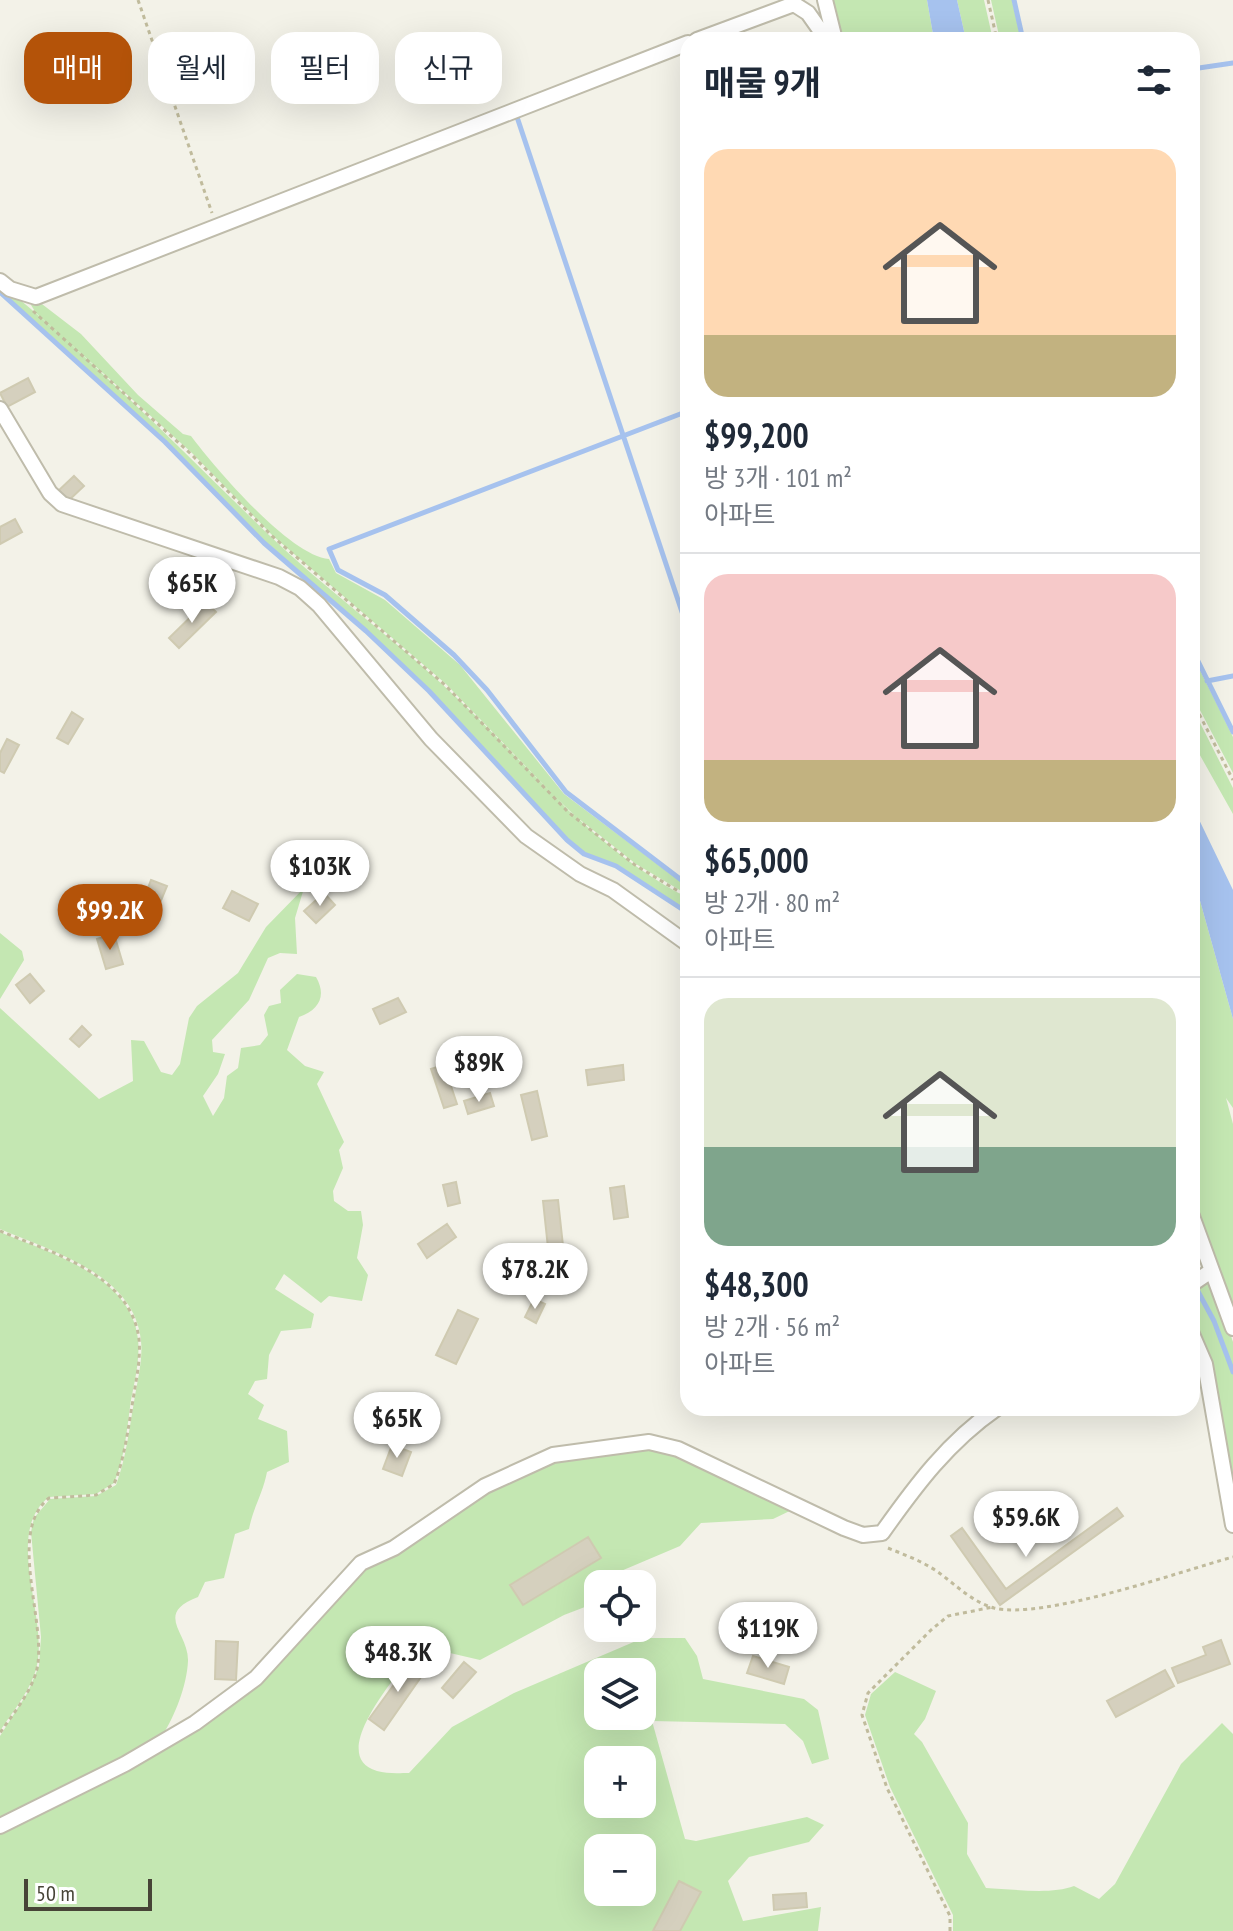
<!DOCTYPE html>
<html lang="ko">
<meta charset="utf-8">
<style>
:root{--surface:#fff;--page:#f2f2f3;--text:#1f2937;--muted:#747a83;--line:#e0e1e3;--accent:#b45309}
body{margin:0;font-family:"PT Sans Narrow","Noto Sans KR",sans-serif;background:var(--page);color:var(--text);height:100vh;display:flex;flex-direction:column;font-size:30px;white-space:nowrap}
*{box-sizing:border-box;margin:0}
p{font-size:26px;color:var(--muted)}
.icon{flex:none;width:44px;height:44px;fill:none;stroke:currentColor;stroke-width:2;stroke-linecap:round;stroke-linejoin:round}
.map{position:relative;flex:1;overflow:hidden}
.sheet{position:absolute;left:680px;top:32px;width:520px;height:1384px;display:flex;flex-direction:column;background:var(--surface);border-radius:24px;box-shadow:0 8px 32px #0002}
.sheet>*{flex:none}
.top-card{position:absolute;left:24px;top:32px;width:536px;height:72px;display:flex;gap:16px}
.fabs{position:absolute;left:584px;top:1570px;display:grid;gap:16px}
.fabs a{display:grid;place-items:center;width:72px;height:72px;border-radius:16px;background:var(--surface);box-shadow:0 8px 32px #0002;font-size:40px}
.scale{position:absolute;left:24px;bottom:20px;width:128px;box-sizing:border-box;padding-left:8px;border:4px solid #474437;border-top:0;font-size:22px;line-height:28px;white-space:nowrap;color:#474437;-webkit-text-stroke:6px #fff;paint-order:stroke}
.price{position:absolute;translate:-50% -68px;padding:0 18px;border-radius:28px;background:#fff;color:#222;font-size:26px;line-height:52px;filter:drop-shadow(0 2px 4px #0008)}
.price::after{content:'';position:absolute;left:50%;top:48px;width:24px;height:18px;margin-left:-12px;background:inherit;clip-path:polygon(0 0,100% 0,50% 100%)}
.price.selected{background:var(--accent);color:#fff}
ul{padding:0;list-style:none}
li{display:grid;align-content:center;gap:16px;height:424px;padding:0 24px}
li+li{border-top:2px solid var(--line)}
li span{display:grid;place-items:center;height:248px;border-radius:24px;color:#555}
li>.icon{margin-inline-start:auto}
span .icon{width:144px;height:144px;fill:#fffc;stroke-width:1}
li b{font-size:34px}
h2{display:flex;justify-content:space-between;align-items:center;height:96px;padding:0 24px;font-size:34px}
.pill{padding:0 28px;border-radius:24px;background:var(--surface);box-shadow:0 8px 32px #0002;font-size:28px;line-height:72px}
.pill.selected{background:var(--accent);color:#fff}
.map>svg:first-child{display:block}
.green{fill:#c4e7b2;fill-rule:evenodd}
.water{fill:#a6c2ee}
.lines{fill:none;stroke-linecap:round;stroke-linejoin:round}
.stream{stroke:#a6c2ee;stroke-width:5}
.building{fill:#d5d0be;stroke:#cfcab1;stroke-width:2}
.minor-casing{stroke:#bfbcab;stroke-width:18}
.path{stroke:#c0bb9c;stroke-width:3;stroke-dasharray:4 4;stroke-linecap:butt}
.minor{stroke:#fff;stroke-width:14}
</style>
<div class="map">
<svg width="1233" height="1931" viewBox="0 0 1233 1931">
<rect width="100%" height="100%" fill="#f3f2e8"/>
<path class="green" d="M 830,0 L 927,0 L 934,40 L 840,40 Z
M 957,0 L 984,0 L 993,40 L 966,40 Z
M 991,0 L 1012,0 L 1021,40 L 1000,40 Z
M 0,283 C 95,361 181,450 269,535 C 324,588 387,633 443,685 C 526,760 586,845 688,898 L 688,912 L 617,866 L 584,853 L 568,839 L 430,691 L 366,630 L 265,543 L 166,442 L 0,291 Z
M 38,301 L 81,334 L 138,395 L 183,434 L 191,436 C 215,468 290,556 329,559 L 336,573 L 385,600 L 460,665 L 564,794 L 688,887 L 688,895 L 636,864 L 569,811 L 446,684 L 273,536 L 192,453 L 36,313 L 31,305 Z
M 1192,654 L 1233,737 L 1233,773 L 1192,695 Z
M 1192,707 L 1233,788 L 1233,814 L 1192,741 Z
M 1192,872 L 1233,1019 L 1233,1108 L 1226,1098 L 1233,1124 L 1233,1315 L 1192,1201 Z
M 304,888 L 295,918 L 297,954 L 280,953 L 268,958 L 249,1000 L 212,1040 L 213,1052 L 225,1054 L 218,1074 L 203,1096 L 213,1116 L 224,1098 L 227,1076 L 238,1068 L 241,1048 L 260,1045 L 268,1035 L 264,1015 L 269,1006 L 281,1003 L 280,990 L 297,974 L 316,977 C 327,996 319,1010 299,1017 L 287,1050 L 305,1066 L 324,1072 L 317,1084 L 344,1142 L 339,1150 L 343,1168 L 333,1191 L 334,1201 L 348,1211 L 361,1211 L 363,1225 L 357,1258 L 368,1275 L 362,1301 L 329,1296 L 321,1303 L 284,1274 L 275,1289 L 314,1314 L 311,1328 L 281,1331 L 269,1355 L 267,1379 L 255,1381 L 248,1394 L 264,1405 L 258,1419 L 287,1431 L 289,1462 L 267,1472 C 263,1493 253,1508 249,1529 L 235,1534 L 224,1578 L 205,1582 L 198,1597 C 153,1614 189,1633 188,1661 C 187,1685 175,1716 162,1736 C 155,1748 22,1812 0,1824 L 0,1736 L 28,1692 L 39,1666 L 41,1637 L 31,1532 L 34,1518 L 50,1499 L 96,1496 L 116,1485 C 126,1459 129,1430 134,1402 C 137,1382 143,1361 141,1341 C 135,1274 51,1251 0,1229 L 0,1008 L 99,1099 L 133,1081 L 131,1040 L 144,1041 L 161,1072 L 172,1075 L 180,1064 L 189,1018 L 197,1006 L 238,973 L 266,927 Z
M 0,933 L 22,951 L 24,960 L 0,999 Z
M 0,1232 C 49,1253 131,1275 138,1339 C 140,1359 135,1380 131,1400 C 127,1428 125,1457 114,1483 L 96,1494 L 49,1497 C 3,1533 48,1615 37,1665 C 32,1689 13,1711 0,1731 Z
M 1211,1276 L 1233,1342 L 1233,1494 L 1200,1336 L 1192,1321 L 1192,1288 Z
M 655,1446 L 798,1507 L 773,1519 L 701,1523 L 680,1546 L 621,1571 L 616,1584 L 598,1584 L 598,1602 L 564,1615 L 480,1660 L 420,1646 C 404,1667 323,1756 377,1771 C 387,1774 400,1773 409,1773 L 452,1727 L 514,1693 L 643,1638 L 685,1638 L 697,1656 L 703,1679 L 804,1699 L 818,1710 L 829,1759 L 812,1764 L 803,1741 L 785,1724 L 652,1721 L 685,1839 L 696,1841 L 807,1817 L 824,1825 L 809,1842 L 749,1857 L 728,1881 L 743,1921 L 821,1907 L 818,1931 L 0,1931 L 0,1831 L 265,1677 L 362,1569 L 464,1503 L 555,1458 ZM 598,1672 L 642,1672 L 642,1716 L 598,1716 ZM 598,1760 L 642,1760 L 642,1804 L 598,1804 ZM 598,1848 L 642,1848 L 642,1892 L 598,1892 Z
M 895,1672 L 936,1691 L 925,1719 L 914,1734 L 922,1742 L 968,1823 L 967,1854 L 986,1888 C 1012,1889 1051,1895 1074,1886 L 1099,1899 L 1115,1884 L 1181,1764 L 1222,1723 L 1233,1734 L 1233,1931 L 953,1931 L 953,1915 L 890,1787 L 865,1715 L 871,1694 Z"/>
<path class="water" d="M 927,0 L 957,0 L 966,40 L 934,40 Z
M 1192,805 L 1233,890 L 1233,1019 L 1192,872 Z"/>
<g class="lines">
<path class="stream" d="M 1014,0 L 1023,40
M 1192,69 L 1233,63
M 517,117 L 688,630
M 0,292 L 165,442 L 264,543 L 366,631 L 429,691 L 567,840 L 584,854 L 616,866 L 688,913
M 688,411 L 329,549 L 338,570 L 385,595 L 454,655 L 487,690 L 566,792 L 688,885
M 1192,649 L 1233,732
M 1207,681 L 1233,676
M 1195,1286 L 1214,1321 L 1233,1372"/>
</g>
<path class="building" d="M 28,378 L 35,392 L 7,407 L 0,393 Z
M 74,476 L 84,486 L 67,502 L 58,491 Z
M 15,519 L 22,532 L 0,544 L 0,527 Z
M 206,602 L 216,612 L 179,648 L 169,638 Z
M 72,712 L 83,719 L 68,744 L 57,738 Z
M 7,739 L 19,745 L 4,773 L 0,771 L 0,753 Z
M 151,880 L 167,886 L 155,915 L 140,909 Z
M 232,891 L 258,904 L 249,921 L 223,908 Z
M 324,893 L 335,905 L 316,923 L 304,911 Z
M 114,934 L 123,964 L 106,969 L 97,939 Z
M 30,974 L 44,991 L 30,1003 L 16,985 Z
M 398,998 L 406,1012 L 380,1024 L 373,1009 Z
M 82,1026 L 91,1035 L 79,1047 L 70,1039 Z
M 444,1065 L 457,1104 L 444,1108 L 431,1069 Z
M 623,1065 L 624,1080 L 588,1085 L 586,1070 Z
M 537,1091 L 547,1136 L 532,1140 L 521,1095 Z
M 490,1093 L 494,1106 L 468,1114 L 464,1101 Z
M 456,1182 L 460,1203 L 448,1206 L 443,1185 Z
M 624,1186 L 628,1217 L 614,1219 L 610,1188 Z
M 558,1200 L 564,1255 L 549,1257 L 543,1201 Z
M 447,1224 L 456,1237 L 427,1258 L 418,1244 Z
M 534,1299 L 545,1304 L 536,1323 L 525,1317 Z
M 458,1310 L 478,1319 L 456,1364 L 436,1355 Z
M 392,1445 L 411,1452 L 402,1476 L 383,1469 Z
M 1117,1508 L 1123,1516 L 1000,1605 L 951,1536 L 962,1528 L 1006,1589 Z
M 588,1537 L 601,1558 L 523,1605 L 510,1585 Z
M 1221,1640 L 1230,1664 L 1178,1683 L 1172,1668 L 1206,1655 L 1203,1647 Z
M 216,1641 L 238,1642 L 236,1680 L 215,1679 Z
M 753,1656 L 789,1667 L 784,1684 L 747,1673 Z
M 414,1657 L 428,1667 L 384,1730 L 369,1719 Z
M 464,1662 L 476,1672 L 453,1698 L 442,1688 Z
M 1165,1670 L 1174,1686 L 1116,1717 L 1107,1701 Z
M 679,1881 L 701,1892 L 680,1931 L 653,1931 Z
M 806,1893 L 807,1907 L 774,1910 L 773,1895 Z"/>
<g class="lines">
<defs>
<path id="minor" d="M 825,0 L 835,40
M 697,40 L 794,4 L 808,13 L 827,40
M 0,281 L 10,289 L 36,297 L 688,43
M 0,409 L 50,493 L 62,504 L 279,577 L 300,588 L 319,605 L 431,739 L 526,836 L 580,874 L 613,890 L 688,944
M 1192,1216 L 1233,1328
M 1192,1284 L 1211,1271
M 1192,1334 L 1205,1364 L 1233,1525
M 0,1826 L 125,1764 L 195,1723 L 256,1678 L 361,1563 L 394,1548 L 485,1486 L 553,1455 L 649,1442 L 678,1449 L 844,1528 L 863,1535 L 882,1533 C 916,1485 948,1442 997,1408"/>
</defs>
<use href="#minor" class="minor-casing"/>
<path class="path" d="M 138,0 L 212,213
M 988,0 L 997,40
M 33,311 L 191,454 L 272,536 L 445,685 L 568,812 L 635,865 L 688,897
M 1192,700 L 1233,780
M 0,1231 C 50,1252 131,1274 139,1339 C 141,1359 136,1380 133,1400 C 128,1428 125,1458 114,1484 L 96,1495 L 49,1498 C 8,1531 44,1615 38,1663 C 35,1688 14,1712 0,1733
M 888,1548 C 905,1555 922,1561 938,1572 C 956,1585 972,1602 994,1608 C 1044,1620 1178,1572 1233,1557
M 950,1931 L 950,1916 L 887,1788 L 862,1715 L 868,1693 L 931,1630 L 948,1616 L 993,1607"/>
<use href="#minor" class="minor"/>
</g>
</svg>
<div class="fabs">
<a><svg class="icon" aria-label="locate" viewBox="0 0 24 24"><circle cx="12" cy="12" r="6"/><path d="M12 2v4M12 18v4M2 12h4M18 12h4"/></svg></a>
<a><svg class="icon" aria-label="layers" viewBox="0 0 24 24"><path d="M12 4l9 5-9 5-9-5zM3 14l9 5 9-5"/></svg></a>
<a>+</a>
<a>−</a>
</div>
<div class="scale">50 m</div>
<b class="price" style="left:192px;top:625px">$65K</b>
<b class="price" style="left:320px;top:908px">$103K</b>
<b class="price selected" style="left:110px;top:952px">$99.2K</b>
<b class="price" style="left:479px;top:1104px">$89K</b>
<b class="price" style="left:535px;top:1311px">$78.2K</b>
<b class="price" style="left:397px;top:1460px">$65K</b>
<b class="price" style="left:1026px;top:1559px">$59.6K</b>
<b class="price" style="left:768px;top:1670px">$119K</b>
<b class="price" style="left:398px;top:1694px">$48.3K</b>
<div class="top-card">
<a class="pill selected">매매</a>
<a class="pill">월세</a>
<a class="pill">필터</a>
<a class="pill">신규</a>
</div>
<section class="sheet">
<h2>매물 9개<svg class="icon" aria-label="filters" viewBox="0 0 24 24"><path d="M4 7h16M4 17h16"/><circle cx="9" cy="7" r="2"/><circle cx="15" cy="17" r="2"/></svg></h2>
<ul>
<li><span style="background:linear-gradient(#ffd9b3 75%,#c2b280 0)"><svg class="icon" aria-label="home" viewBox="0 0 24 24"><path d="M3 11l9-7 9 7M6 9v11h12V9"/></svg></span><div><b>$99,200</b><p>방 3개 · 101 m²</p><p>아파트</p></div></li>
<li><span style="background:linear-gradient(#f6c9c9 75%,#c2b280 0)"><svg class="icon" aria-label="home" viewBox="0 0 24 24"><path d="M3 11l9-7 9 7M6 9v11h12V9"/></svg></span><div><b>$65,000</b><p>방 2개 · 80 m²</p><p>아파트</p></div></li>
<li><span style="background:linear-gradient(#dfe7d0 60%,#7fa58c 0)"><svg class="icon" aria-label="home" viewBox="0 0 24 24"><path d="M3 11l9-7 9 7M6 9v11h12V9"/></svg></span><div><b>$48,300</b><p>방 2개 · 56 m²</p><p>아파트</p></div></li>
</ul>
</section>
</div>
